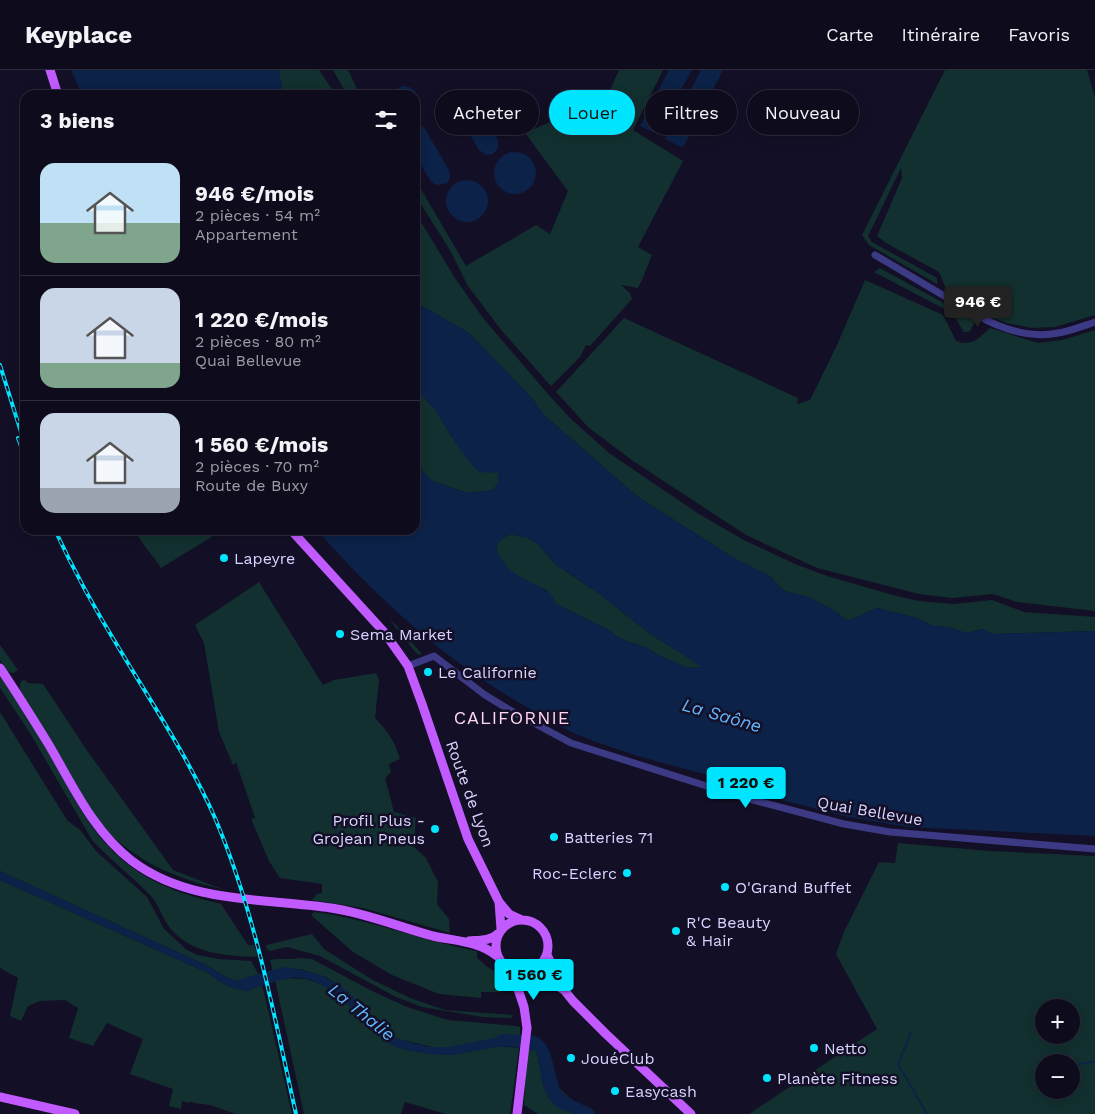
<!DOCTYPE html>
<html lang="fr">
<meta charset="utf-8">
<style>
:root{--surface:#0e0b1c;--page:#1c1929;--text:#f1f3f6;--muted:#9b9ba3;--line:#2e2b3b;--accent:#00e5ff}
body{margin:0;font-family:"Work Sans",sans-serif;background:var(--page);color:var(--text);height:100vh;display:flex;flex-direction:column;font-size:19px;white-space:nowrap}
*{box-sizing:border-box;margin:0}
p{font-size:16px;color:var(--muted)}
.icon{flex:none;width:28px;height:28px;fill:none;stroke:currentColor;stroke-width:2;stroke-linecap:round;stroke-linejoin:round}
.map{position:relative;flex:1;overflow:hidden}
.side{position:absolute;left:20px;top:20px;width:400px;height:445px;display:flex;flex-direction:column;background:var(--surface);border-radius:15px;box-shadow:0 2px 12px #0003,0 0 0 1px var(--line)}
.side>*{flex:none}
.hud{position:absolute;left:435px;top:20px;width:475px;height:45px;display:flex;gap:10px}
.tools{position:absolute;left:1035px;top:929px;display:grid;gap:10px}
.tools a{display:grid;place-items:center;width:45px;height:45px;border-radius:50%;background:var(--surface);box-shadow:0 2px 12px #0003,0 0 0 1px var(--line);font-size:25px}
.price{position:absolute;translate:-50% -42px;padding:0 11px;border-radius:5px;background:var(--accent);color:#111;font-size:16px;line-height:32px;filter:drop-shadow(0 1px 2px #0008)}
.price::after{content:'';position:absolute;left:50%;top:30px;width:15px;height:11px;margin-left:-8px;background:inherit;clip-path:polygon(0 0,100% 0,50% 100%)}
.price.current{background:#222;color:#fff}
ul{padding:0;list-style:none}
li{display:flex;align-items:center;gap:15px;height:125px;padding:0 20px}
li+li{border-top:1px solid var(--line)}
li span{display:grid;place-items:center;flex:none;width:140px;height:100px;border-radius:15px;color:#555}
li>.icon{margin-inline-start:auto}
span .icon{width:60px;height:60px;fill:#fffc;stroke-width:1}
li b{font-size:21px}
h2{display:flex;justify-content:space-between;align-items:center;height:60px;padding:0 20px;font-size:21px}
.chip{padding:0 18px;border-radius:22px;background:var(--surface);box-shadow:0 2px 12px #0003,0 0 0 1px var(--line);font-size:18px;line-height:45px}
.chip.current{background:var(--accent);color:#111}
header{display:flex;align-items:center;gap:30px;box-sizing:border-box;height:70px;padding:0 25px;background:var(--surface);border-bottom:1px solid var(--line)}
header strong{font-size:24px}
nav{display:flex;gap:28px;margin-inline-start:auto;font-size:18px}
.map>svg:first-child{display:block}
.green{fill:#12302f;fill-rule:evenodd}
.water{fill:#0c2248;fill-rule:evenodd}
.lines{fill:none;stroke-linecap:round;stroke-linejoin:round}
.stream{stroke:#0c2248;stroke-width:2}
.river{stroke:#0c2248;stroke-width:12}
.minor{stroke:#3d3a85;stroke-width:7}
.major{stroke:#c25bff;stroke-width:9}
.rail-casing{stroke:#00e5ff;stroke-width:4}
.rail{stroke:#130f26;stroke-width:2;stroke-dasharray:5.5;stroke-linecap:butt}
.poi-dot{fill:#00e5ff;stroke:#130f26;stroke-width:2}
.labels{text-anchor:middle;dominant-baseline:central;stroke-width:5;stroke-linejoin:round;paint-order:stroke}
.poi-label{font-size:16px;fill:#d9d4ff;stroke:#130f26;text-anchor:start}
.street-label{font-size:16px;fill:#d9d4ff;stroke:#130f26}
.water-label{font-size:18px;font-style:italic;fill:#62b6ff;stroke:#130f26}
.neighbourhood-label{font-size:18px;letter-spacing:1px;fill:#ffd6f0;stroke:#130f26}
</style>
<header>
<strong>Keyplace</strong>
<nav><a>Carte</a><a>Itinéraire</a><a>Favoris</a></nav>
</header>
<div class="map">
<svg width="1095" height="1044" viewBox="0 0 1095 1044">
<rect width="100%" height="100%" fill="#130f26"/>
<path class="green" d="M 278,0 L 319,0 L 336,25 L 284,25 Z
M 333,0 L 348,0 L 360,25 L 347,25 Z
M 619,0 L 663,0 L 633,60 L 683,91 L 638,177 L 652,185 C 647,196 644,207 638,218 L 621,215 L 630,223 L 632,229 L 590,276 L 586,275 L 580,287 L 551,316 L 502,261 L 468,216 L 450,180 L 415,125 L 415,109 L 466,196 L 536,155 L 550,164 L 568,121 L 525,63 L 607,27 Z
M 945,0 L 1087,0 L 1095,27 L 1095,245 L 1055,257 L 1032,258 L 1007,253 L 990,247 L 947,221 L 939,202 L 886,173 L 877,166 L 902,108 L 901,98 L 868,166 L 872,172 L 937,208 L 937,214 L 869,175 L 862,165 Z
M 415,142 L 455,208 L 483,248 L 548,324 L 570,348 L 609,383 L 699,444 L 742,469 L 795,494 L 827,506 L 893,525 L 919,531 L 954,534 L 992,530 L 1024,542 L 1095,547 L 1095,561 L 992,564 L 983,559 L 966,563 L 948,557 L 933,556 L 917,548 L 877,538 L 848,551 L 835,541 L 808,527 L 784,521 L 770,506 L 734,488 L 638,427 L 543,344 L 531,327 L 469,263 L 420,235 L 415,230 L 417,219 L 415,214 Z
M 880,198 L 976,251 L 969,262 L 964,262 L 952,243 L 874,202 Z
M 865,210 L 943,245 L 956,271 C 972,277 979,268 990,258 L 1038,273 L 1062,270 L 1095,260 L 1095,541 L 1017,532 L 993,524 L 952,528 L 919,524 L 817,498 L 746,465 L 633,391 L 588,357 L 556,322 L 624,248 L 798,328 L 797,334 L 810,330 L 837,275 Z
M 415,321 L 422,325 L 437,342 L 451,366 L 498,403 L 498,412 L 494,420 L 468,423 L 432,411 L 415,393 Z
M 135,460 L 223,460 L 161,498 C 153,485 141,474 135,460 Z
M 510,464 L 528,468 L 538,474 L 555,494 L 601,525 L 649,563 L 703,597 L 687,598 L 658,585 L 647,578 L 619,568 L 609,560 L 556,534 L 546,520 L 526,511 L 508,499 L 498,487 L 496,476 L 500,470 Z
M 259,512 L 323,615 L 334,610 L 376,603 L 379,610 L 375,648 C 388,662 395,671 400,689 L 389,694 L 391,702 L 385,708 L 394,742 L 416,748 L 414,777 L 426,788 L 438,812 L 437,834 L 449,849 L 450,863 L 363,838 L 312,830 L 317,824 L 322,823 L 322,814 L 280,808 L 269,791 L 251,749 L 255,748 L 236,692 L 233,695 L 219,662 L 204,573 L 195,555 Z
M 389,549 L 395,554 L 422,584 L 419,585 L 415,582 Z
M 0,575 L 18,600 L 13,603 L 8,602 L 0,590 Z
M 0,606 C 11,623 23,639 34,656 C 65,708 87,769 140,803 C 165,819 192,827 221,834 L 248,875 L 254,875 L 258,887 C 226,886 191,884 170,858 C 162,848 159,834 150,825 C 132,806 110,790 92,770 L 30,663 L 0,618 Z
M 24,609 L 28,613 L 43,614 L 86,679 L 173,800 L 222,819 C 180,810 142,794 110,764 C 94,748 83,726 72,707 C 55,678 38,650 20,621 L 20,613 Z
M 0,642 L 67,750 L 81,761 L 96,781 L 147,827 L 164,859 L 187,880 L 198,885 L 219,889 L 251,891 L 260,907 C 234,915 230,910 208,896 L 0,801 Z
M 898,773 L 990,781 L 1095,786 L 1095,1044 L 749,1044 L 877,959 L 836,884 L 844,862 L 879,792 L 895,793 ZM 1044,938 L 1071,938 L 1071,965 L 1044,965 ZM 1071,992 L 1071,1020 L 1044,1020 L 1044,992 Z
M 0,810 L 206,902 L 227,916 L 248,921 L 262,914 L 292,1044 L 236,1044 L 210,1035 L 194,1033 L 191,1031 L 190,1033 L 182,1031 L 181,1039 L 169,1036 L 173,1019 L 130,1004 L 143,969 L 107,953 L 93,976 L 69,968 L 78,938 L 65,930 L 40,931 L 28,936 L 21,951 L 10,946 L 18,908 L 0,898 Z
M 314,842 C 370,849 422,871 477,881 L 477,888 L 486,896 L 503,907 L 508,918 L 500,922 L 481,922 L 481,928 L 439,924 L 392,905 L 353,882 L 311,845 Z
M 312,864 L 324,879 L 371,909 L 410,928 L 445,940 L 513,945 L 511,948 L 483,947 L 422,937 L 394,926 L 320,886 L 287,877 L 270,881 L 267,879 L 266,875 Z
M 300,888 L 312,889 L 372,921 L 407,937 L 448,950 L 516,956 L 520,957 L 520,966 L 510,965 L 453,977 L 432,977 L 420,974 L 398,969 L 392,965 L 361,937 L 348,922 L 326,907 L 299,899 L 283,900 L 273,903 L 270,890 C 276,888 291,890 300,888 Z
M 288,908 L 306,909 L 328,917 L 362,946 L 384,970 L 406,980 L 449,985 L 498,976 L 519,978 L 510,1044 L 446,1044 L 405,1032 L 401,1044 L 304,1044 L 275,910 Z
M 527,979 L 534,980 L 537,983 L 543,1015 L 549,1029 L 557,1016 L 571,1029 L 594,1044 L 538,1044 L 524,1035 Z"/>
<path class="water" d="M 71,0 L 278,0 L 284,25 L 82,25 Z
M 669,0 L 692,0 L 657,64 L 640,56 Z
M 701,0 L 723,0 L 684,76 L 681,77 L 665,69 Z
M 404,16 C 416,17 421,27 415,37 L 415,25 L 392,25 L 396,19 Z
M 462,24 L 469,25 L 473,28 L 498,70 L 498,78 L 493,84 L 486,85 L 479,80 L 455,40 L 454,35 L 455,30 Z
M 415,54 L 421,55 L 425,59 L 449,100 L 450,108 L 447,113 L 440,115 L 434,114 L 430,110 L 415,85 Z
M494 103a21 21 0 1 1 42 0a21 21 0 1 1-42 0Z
M446 131a21 21 0 1 1 42 0a21 21 0 1 1-42 0Z
M 415,230 L 420,235 L 469,263 L 531,327 L 543,344 L 638,427 L 734,488 L 770,506 L 784,521 L 808,527 L 835,541 L 848,551 L 877,538 L 917,548 L 933,556 L 948,557 L 966,563 L 983,559 L 992,564 L 1095,561 L 1095,766 L 908,757 L 848,747 L 715,713 L 715,707 C 670,695 625,684 581,666 C 567,661 554,652 541,645 C 455,599 381,533 317,460 L 415,460 L 415,393 L 432,411 L 467,423 L 493,420 L 498,412 L 498,403 L 479,402 C 468,391 459,380 452,367 C 441,350 433,332 415,321 ZM 510,464 L 528,468 L 538,474 L 555,494 L 601,525 L 649,563 L 702,597 L 687,598 L 658,585 L 647,578 L 619,568 L 609,560 L 556,534 C 551,511 505,514 496,476 L 500,470 Z
M 0,801 L 208,896 C 230,910 234,915 260,907 L 262,914 L 248,921 L 237,919 L 227,916 L 206,902 L 0,810 Z
M 296,899 L 321,905 L 340,916 L 348,922 L 385,959 L 398,969 L 429,977 L 449,977 L 510,965 L 520,966 L 519,978 C 498,974 479,981 459,984 C 441,987 408,982 391,975 C 378,968 372,955 361,946 C 336,924 312,899 275,910 L 273,903 L 283,900 Z
M 528,969 L 539,972 L 542,976 C 546,989 547,1013 555,1022 C 563,1033 579,1038 589,1044 C 544,1044 544,1021 537,983 L 534,980 L 527,979 Z"/>
<g class="lines">
<path class="stream" d="M 911,963 L 898,994 L 927,1044
M 1071,996 L 1095,991"/>
<path class="river" d="M 245,914 L 280,904 L 288,903
M 502,970 C 512,971 525,970 534,972 C 549,978 547,1010 556,1024 C 563,1034 578,1039 589,1044"/>
<path class="minor" d="M 875,185 C 897,198 919,211 941,224 C 976,245 1015,272 1058,263 C 1071,261 1083,256 1095,252
M 408,596 L 434,586 L 485,625 L 508,639 L 571,673 L 738,726 L 844,754 L 890,762 L 1095,779"/>
<path class="major" d="M 50,0 L 58,25
M 291,460 L 384,562 L 408,596 L 422,634 L 468,769 L 499,832 L 509,844 L 522,850
M 0,598 C 17,623 33,649 49,675 C 73,716 93,761 132,791 C 189,834 264,828 331,838 C 366,843 399,857 433,866 C 455,871 479,871 497,886
M 499,832 L 501,859
M496 876a26 26 0 1 1 52 0a26 26 0 1 1-52 0Z
M 469,871 C 479,870 491,871 499,863
M 547,885 L 565,921 L 573,931 L 606,964 L 691,1044
M 532,901 L 564,920
M 517,903 L 516,913 L 524,937 L 527,958 L 517,1044
M 0,1027 L 75,1044"/>
<defs>
<path id="rail" d="M 0,295 L 25,375
M 18,368 L 25,387
M 55,460 C 74,501 96,541 120,580 C 153,635 189,689 215,748 C 255,842 274,945 296,1044"/>
</defs>
<use href="#rail" class="rail-casing"/>
<use href="#rail" class="rail"/>
</g>
<g class="poi-dot">
<circle cx="224" cy="488" r="5"/>
<circle cx="340" cy="564" r="5"/>
<circle cx="428" cy="602" r="5"/>
<circle cx="435" cy="759" r="5"/>
<circle cx="554" cy="767" r="5"/>
<circle cx="627" cy="803" r="5"/>
<circle cx="725" cy="817" r="5"/>
<circle cx="676" cy="861" r="5"/>
<circle cx="814" cy="978" r="5"/>
<circle cx="571" cy="988" r="5"/>
<circle cx="767" cy="1008" r="5"/>
<circle cx="615" cy="1021" r="5"/>
</g>
<g class="labels">
<g class="poi-label">
<text x="234" y="488">Lapeyre</text>
<text x="350" y="564">Sema Market</text>
<text x="438" y="602">Le Californie</text>
<text x="425" y="750" text-anchor="end">Profil Plus -<tspan x="425" dy="18">Grojean Pneus</tspan></text>
<text x="564" y="767">Batteries 71</text>
<text x="617" y="803" text-anchor="end">Roc-Eclerc</text>
<text x="735" y="817">O'Grand Buffet</text>
<text x="686" y="852">R'C Beauty<tspan x="686" dy="18">&amp; Hair</tspan></text>
<text x="824" y="978">Netto</text>
<text x="581" y="988">JouéClub</text>
<text x="777" y="1008">Planète Fitness</text>
<text x="625" y="1021">Easycash</text>
</g>
<g class="street-label">
<text transform="translate(470 724) rotate(70)">Route de Lyon</text>
<text transform="translate(870 741) rotate(10)">Quai Bellevue</text>
</g>
<g class="water-label">
<text transform="translate(722 645) rotate(16)">La Saône</text>
<text transform="translate(362 942) rotate(39)">La Thalie</text>
</g>
<g class="neighbourhood-label">
<text x="512" y="647">CALIFORNIE</text>
</g>
</g>
</svg>
<div class="tools">
<a>+</a>
<a>−</a>
</div>
<b class="price current" style="left:978px;top:258px">946 €</b>
<b class="price" style="left:746px;top:739px">1 220 €</b>
<b class="price" style="left:534px;top:931px">1 560 €</b>
<div class="hud">
<a class="chip">Acheter</a>
<a class="chip current">Louer</a>
<a class="chip">Filtres</a>
<a class="chip">Nouveau</a>
</div>
<section class="side">
<h2>3 biens<svg class="icon" aria-label="filters" viewBox="0 0 24 24"><path d="M4 7h16M4 17h16"/><circle cx="9" cy="7" r="2"/><circle cx="15" cy="17" r="2"/></svg></h2>
<ul>
<li><span style="background:linear-gradient(#bfe0f5 60%,#7fa58c 0)"><svg class="icon" aria-label="home" viewBox="0 0 24 24"><path d="M3 11l9-7 9 7M6 9v11h12V9"/></svg></span><div><b>946 €/mois</b><p>2 pièces · 54 m²</p><p>Appartement</p></div></li>
<li><span style="background:linear-gradient(#c9d6e8 75%,#7fa58c 0)"><svg class="icon" aria-label="home" viewBox="0 0 24 24"><path d="M3 11l9-7 9 7M6 9v11h12V9"/></svg></span><div><b>1 220 €/mois</b><p>2 pièces · 80 m²</p><p>Quai Bellevue</p></div></li>
<li><span style="background:linear-gradient(#c9d6e8 75%,#9aa5b1 0)"><svg class="icon" aria-label="home" viewBox="0 0 24 24"><path d="M3 11l9-7 9 7M6 9v11h12V9"/></svg></span><div><b>1 560 €/mois</b><p>2 pièces · 70 m²</p><p>Route de Buxy</p></div></li>
</ul>
</section>
</div>
